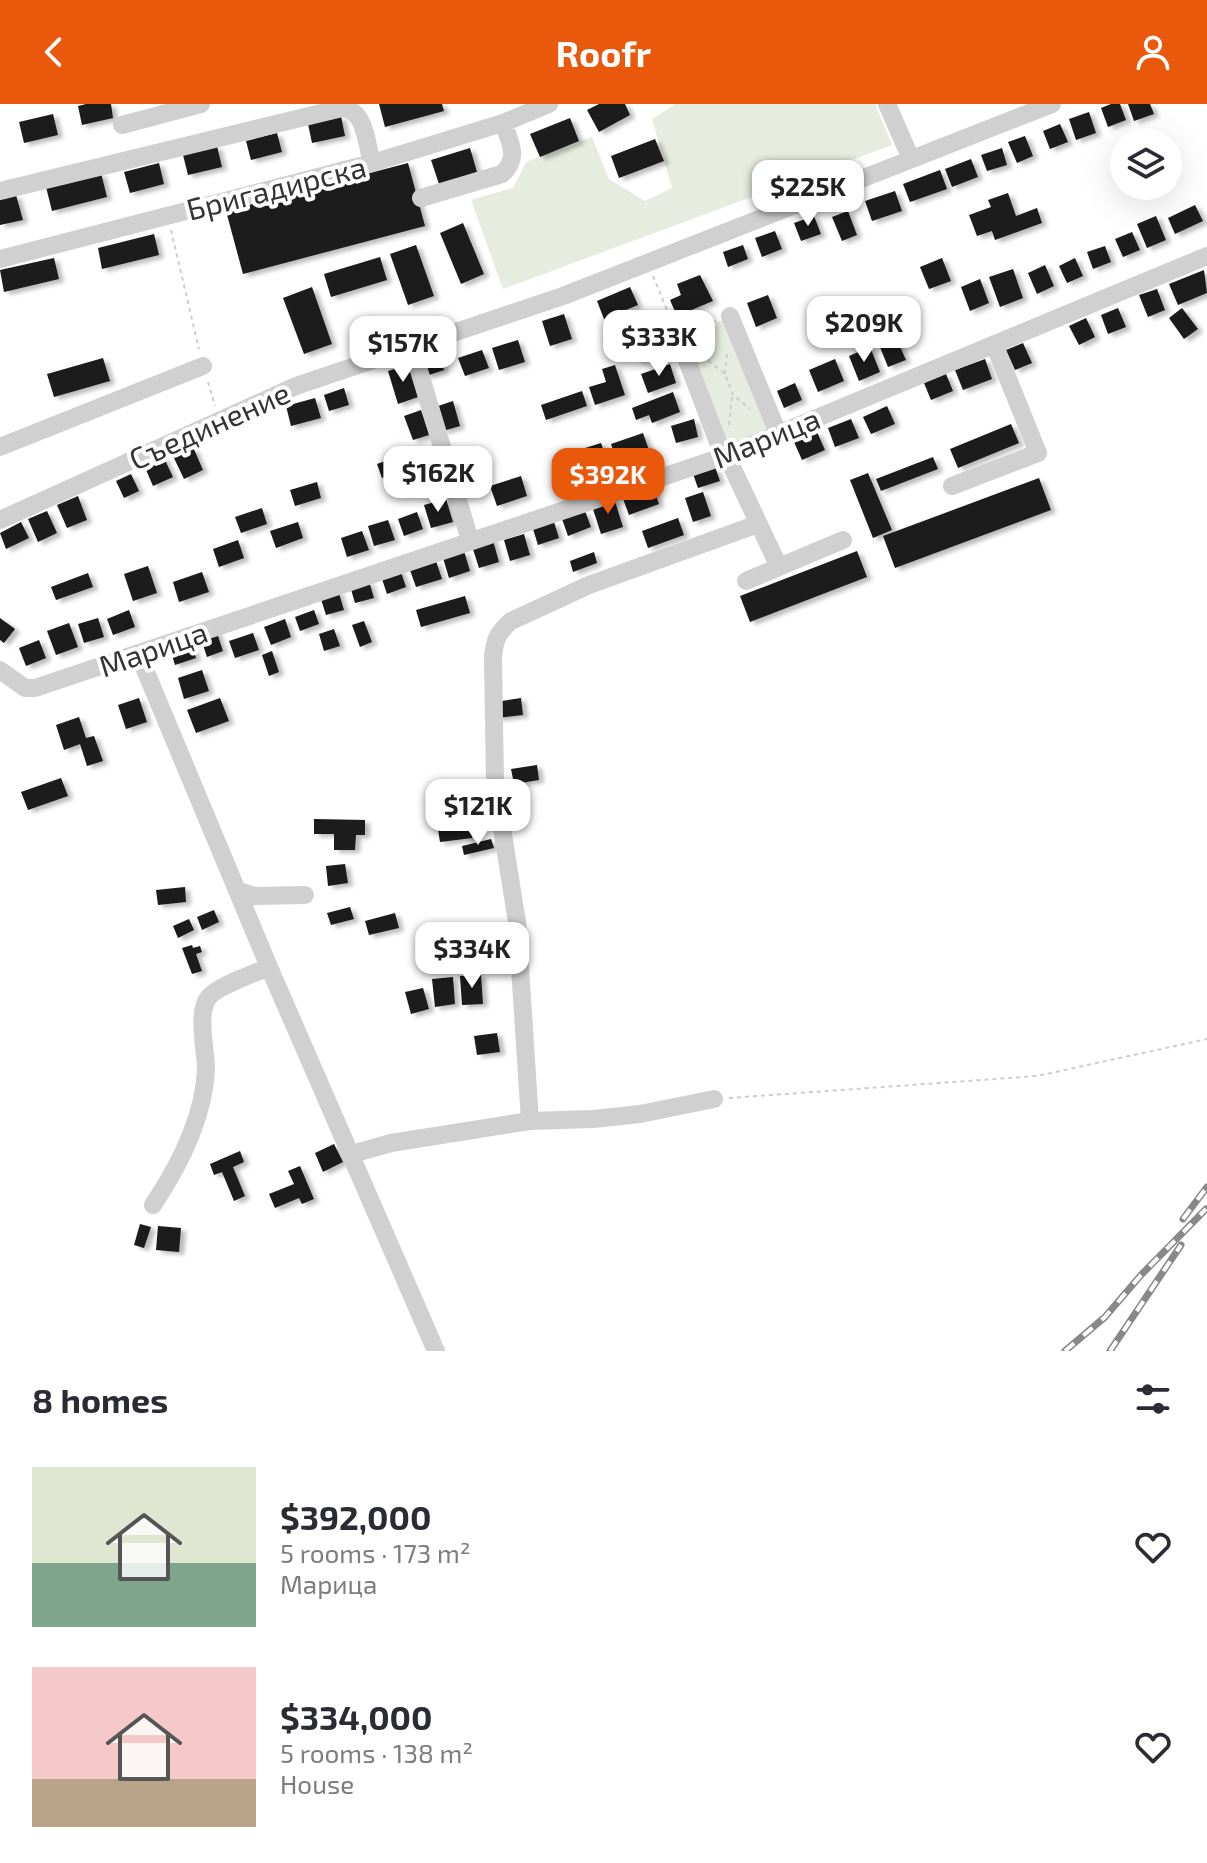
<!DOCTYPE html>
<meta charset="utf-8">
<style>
:root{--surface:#fff;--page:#f7f7f7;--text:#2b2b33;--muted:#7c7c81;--accent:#ea580c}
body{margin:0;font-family:"Exo 2",sans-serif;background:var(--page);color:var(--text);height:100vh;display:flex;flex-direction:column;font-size:30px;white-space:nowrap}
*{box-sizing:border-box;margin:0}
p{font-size:26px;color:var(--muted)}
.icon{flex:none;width:44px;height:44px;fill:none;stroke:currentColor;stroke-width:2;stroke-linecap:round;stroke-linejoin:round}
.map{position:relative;height:1247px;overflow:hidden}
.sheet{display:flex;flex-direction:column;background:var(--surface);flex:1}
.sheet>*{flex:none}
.tools{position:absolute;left:1110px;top:24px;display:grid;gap:16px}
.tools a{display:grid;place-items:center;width:72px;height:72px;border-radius:50%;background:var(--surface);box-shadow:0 8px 32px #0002;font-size:40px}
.price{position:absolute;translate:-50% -68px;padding:0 18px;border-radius:16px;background:#fff;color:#222;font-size:26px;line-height:52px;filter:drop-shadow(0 2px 4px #0008)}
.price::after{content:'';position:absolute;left:50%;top:48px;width:24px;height:18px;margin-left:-12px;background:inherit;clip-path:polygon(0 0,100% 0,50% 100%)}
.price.active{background:var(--accent);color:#fff}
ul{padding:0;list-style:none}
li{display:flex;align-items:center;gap:24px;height:200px;padding:0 32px}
li span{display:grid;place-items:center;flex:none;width:224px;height:160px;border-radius:0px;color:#555}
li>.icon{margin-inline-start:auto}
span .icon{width:96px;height:96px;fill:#fffc;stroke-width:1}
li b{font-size:34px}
h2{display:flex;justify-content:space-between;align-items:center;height:96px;padding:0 32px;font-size:34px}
header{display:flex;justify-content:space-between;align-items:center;height:104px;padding:0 32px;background:var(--accent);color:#fff;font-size:36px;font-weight:700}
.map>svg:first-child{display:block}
.green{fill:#e6ecdf}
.building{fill:#1a1a1a;filter:url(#shadow)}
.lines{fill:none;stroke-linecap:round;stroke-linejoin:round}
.path{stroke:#cdcdcd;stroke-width:2;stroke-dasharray:4 4;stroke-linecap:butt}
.minor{stroke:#d0d0d0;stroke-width:18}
.rail-casing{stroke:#888;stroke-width:7}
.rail{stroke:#fff;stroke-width:4;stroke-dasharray:12;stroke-linecap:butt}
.labels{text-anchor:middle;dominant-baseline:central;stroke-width:8;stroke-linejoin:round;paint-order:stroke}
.street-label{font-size:30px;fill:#333;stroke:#fff}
</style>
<header><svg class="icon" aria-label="back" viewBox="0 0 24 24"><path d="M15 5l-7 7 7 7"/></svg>Roofr<svg class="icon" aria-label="person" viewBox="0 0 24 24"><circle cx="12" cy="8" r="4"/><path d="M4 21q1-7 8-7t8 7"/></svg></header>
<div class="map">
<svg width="1207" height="1247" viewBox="0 0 1207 1247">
<defs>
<filter id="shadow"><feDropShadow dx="5" dy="3" stdDeviation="2" flood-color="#0004"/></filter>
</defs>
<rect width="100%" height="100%" fill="#fff"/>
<path class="green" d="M 676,0 L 875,0 L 892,41 L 503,185 L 471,96 L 513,84 L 526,58 L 592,33 L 609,75 L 645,97 L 672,84 L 652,15 Z
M 731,213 L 774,327 L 729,344 L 678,234 Z"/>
<path class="building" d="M 86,0 L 111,0 L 113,14 L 82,21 L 78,2 Z
M 379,0 L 442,0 L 444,7 L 385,23 Z
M 599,0 L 625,0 L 630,11 L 599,28 L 587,6 Z
M 1111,0 L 1120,0 L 1126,16 L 1108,23 L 1101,4 Z
M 1128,0 L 1150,0 L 1154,10 L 1134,17 Z
M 1089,8 L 1096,29 L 1076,36 L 1069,15 Z
M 53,10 L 58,31 L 24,39 L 19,18 Z
M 341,12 L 345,32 L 312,39 L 308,20 Z
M 570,14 L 579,37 L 540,53 L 530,30 Z
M 1060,20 L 1068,38 L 1050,45 L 1043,27 Z
M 277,29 L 282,48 L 251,56 L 246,37 Z
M 1025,32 L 1033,52 L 1017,59 L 1008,38 Z
M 655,35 L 664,57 L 619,74 L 611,52 Z
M 217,42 L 222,63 L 188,71 L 183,51 Z
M 470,44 L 477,68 L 439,80 L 431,56 Z
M 1002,44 L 1007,61 L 987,67 L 981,51 Z
M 971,55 L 978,73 L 952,83 L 945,65 Z
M 159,59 L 164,80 L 130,89 L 124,68 Z
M 408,59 L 425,122 L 243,170 L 226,107 Z
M 940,66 L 947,85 L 910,98 L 903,80 Z
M 101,69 L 107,93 L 52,107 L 46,83 Z
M 895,87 L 902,107 L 872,117 L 865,97 Z
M 1008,89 L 1016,112 L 1037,104 L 1042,119 L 995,136 L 992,127 L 977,132 L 969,111 L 991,103 L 988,96 Z
M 16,91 L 23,116 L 0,121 L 0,95 Z
M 1195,101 L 1203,117 L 1175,130 L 1168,114 Z
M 848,107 L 857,131 L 842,137 L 832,113 Z
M 814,112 L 821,130 L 801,137 L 794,119 Z
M 1156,112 L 1166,136 L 1147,144 L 1137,120 Z
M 463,119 L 484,170 L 461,180 L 440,129 Z
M 775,127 L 782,145 L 762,153 L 755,134 Z
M 1132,128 L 1140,146 L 1123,153 L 1115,135 Z
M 154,130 L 159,151 L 102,165 L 98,144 Z
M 416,141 L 434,192 L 408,201 L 390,150 Z
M 743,141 L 748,155 L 728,163 L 723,148 Z
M 1105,142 L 1111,158 L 1093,165 L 1087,148 Z
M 380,153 L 387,176 L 331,193 L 324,170 Z
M 54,154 L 59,175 L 4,188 L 0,166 Z
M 942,154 L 951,177 L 929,185 L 920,163 Z
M 1075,154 L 1083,172 L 1067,179 L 1059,162 Z
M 1045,161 L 1054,182 L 1037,190 L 1028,169 Z
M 1013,165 L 1023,194 L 1000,203 L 989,173 Z
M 1204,166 L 1207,189 L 1178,201 L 1169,180 Z
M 700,171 L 713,197 L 677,212 L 670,196 L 681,191 L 677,180 Z
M 980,175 L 989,199 L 970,207 L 961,183 Z
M 312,183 L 332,240 L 304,250 L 283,194 Z
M 630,183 L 638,201 L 604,215 L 597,197 Z
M 1157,185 L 1165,206 L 1148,213 L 1139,191 Z
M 768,191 L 777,214 L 756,223 L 747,199 Z
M 1118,204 L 1126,223 L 1108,230 L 1101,211 Z
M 1182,204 L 1198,225 L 1184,235 L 1169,214 Z
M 564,210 L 572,235 L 550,242 L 542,217 Z
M 882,212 L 892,231 L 877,239 L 867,220 Z
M 1086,214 L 1095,233 L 1079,241 L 1069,222 Z
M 656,231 L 662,249 L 637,257 L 631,240 Z
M 518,236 L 525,258 L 499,266 L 492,244 Z
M 897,236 L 906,256 L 888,263 L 880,243 Z
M 1023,239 L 1032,259 L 1015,266 L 1006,246 Z
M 870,243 L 880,268 L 859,277 L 849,252 Z
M 482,246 L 489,264 L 465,272 L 458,254 Z
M 440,250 L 444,266 L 426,272 L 421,256 Z
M 103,254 L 110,277 L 54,293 L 47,270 Z
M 835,255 L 844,277 L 818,288 L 809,266 Z
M 985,255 L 992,275 L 963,286 L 955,266 Z
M 670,260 L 676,279 L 648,289 L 641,270 Z
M 408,261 L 418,293 L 398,300 L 388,267 Z
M 615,261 L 625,291 L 595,301 L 589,283 L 606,278 L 602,265 Z
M 946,270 L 953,287 L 931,296 L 924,279 Z
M 795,279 L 802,296 L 784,304 L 777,287 Z
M 344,284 L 349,301 L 329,307 L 324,291 Z
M 582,287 L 587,302 L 546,316 L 541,301 Z
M 673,288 L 680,308 L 652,319 L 649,311 L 636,316 L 632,304 Z
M 315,294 L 321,314 L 291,322 L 286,302 Z
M 453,297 L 460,322 L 443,327 L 435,303 Z
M 887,302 L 895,320 L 871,330 L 863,313 Z
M 421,306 L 429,331 L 413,336 L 404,312 Z
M 694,315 L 698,333 L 676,339 L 671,322 Z
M 851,315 L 859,334 L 835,343 L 828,324 Z
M 1011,320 L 1019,339 L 958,364 L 950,345 Z
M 817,328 L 825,346 L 802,356 L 794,338 Z
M 643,329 L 650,349 L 618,360 L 611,340 Z
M 601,339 L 609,362 L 589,368 L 582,345 Z
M 193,343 L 203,366 L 184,375 L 173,352 Z
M 433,343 L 438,358 L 418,365 L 413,351 Z
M 404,350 L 409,365 L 382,374 L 377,360 Z
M 163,352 L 173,373 L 153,382 L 144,361 Z
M 933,353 L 938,365 L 881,387 L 876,375 Z
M 715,363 L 720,377 L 698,384 L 693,370 Z
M 868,369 L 892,426 L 873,434 L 850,376 Z
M 131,370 L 139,387 L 124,394 L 116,377 Z
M 521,372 L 527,392 L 497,402 L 490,382 Z
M 1039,374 L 1051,406 L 895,464 L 883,432 Z
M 317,378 L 321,394 L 295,402 L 290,386 Z
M 652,381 L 659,400 L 629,411 L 622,392 Z
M 703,388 L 711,412 L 693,418 L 685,394 Z
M 78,392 L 87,416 L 67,424 L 57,401 Z
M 614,394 L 623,423 L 601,430 L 592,402 Z
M 446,395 L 453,418 L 431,424 L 424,401 Z
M 262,404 L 267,420 L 241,429 L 235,413 Z
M 47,407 L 57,429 L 38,438 L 28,415 Z
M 585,407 L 591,423 L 568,432 L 562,415 Z
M 417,408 L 423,425 L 404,432 L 398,415 Z
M 678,414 L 684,431 L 648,444 L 642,427 Z
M 388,416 L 395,436 L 374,442 L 368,422 Z
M 21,418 L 29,434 L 6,445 L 0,429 Z
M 298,418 L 303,434 L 276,444 L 270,427 Z
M 554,418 L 559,434 L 538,441 L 533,425 Z
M 362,427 L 369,446 L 347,453 L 341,434 Z
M 524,430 L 530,451 L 510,457 L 504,436 Z
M 492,433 L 499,458 L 479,464 L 471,439 Z
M 238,436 L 244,454 L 219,463 L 213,445 Z
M 464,447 L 470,467 L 449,474 L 443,454 Z
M 857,447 L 867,473 L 750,518 L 740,492 Z
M 594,448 L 597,459 L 573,468 L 570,457 Z
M 436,457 L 442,475 L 416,483 L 410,466 Z
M 148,462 L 157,489 L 133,497 L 124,470 Z
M 400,465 L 406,483 L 387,490 L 381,472 Z
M 202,468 L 209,488 L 179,498 L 173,478 Z
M 88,469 L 93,483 L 56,496 L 51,483 Z
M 369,477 L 374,494 L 355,499 L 350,482 Z
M 338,486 L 344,506 L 326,511 L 320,492 Z
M 465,492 L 470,509 L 421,523 L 416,506 Z
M 129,506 L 135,523 L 113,531 L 107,515 Z
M 314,506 L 319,520 L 300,527 L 295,513 Z
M 0,514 L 15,525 L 4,539 L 0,536 Z
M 98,514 L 104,533 L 84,539 L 78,520 Z
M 285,515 L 291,533 L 271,541 L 264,523 Z
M 364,517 L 372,538 L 360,543 L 352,521 Z
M 69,519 L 78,543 L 56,551 L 47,527 Z
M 334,525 L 340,542 L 324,547 L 319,530 Z
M 216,526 L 223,547 L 207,553 L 200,532 Z
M 253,529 L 259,546 L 235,554 L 229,537 Z
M 39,536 L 46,554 L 26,562 L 19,544 Z
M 191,537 L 196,554 L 175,561 L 170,545 Z
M 272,547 L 279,568 L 269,572 L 262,551 Z
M 202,566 L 209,587 L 184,595 L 178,574 Z
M 139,594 L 147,618 L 126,625 L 118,601 Z
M 220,594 L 229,617 L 196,629 L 187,606 Z
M 521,594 L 523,611 L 497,614 L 495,598 Z
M 79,613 L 86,634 L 94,632 L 103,657 L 87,662 L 80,640 L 64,646 L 56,621 Z
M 537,661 L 539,676 L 514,680 L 511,665 Z
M 61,674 L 68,692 L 28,706 L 21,688 Z
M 314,715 L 365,716 L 365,731 L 356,731 L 355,746 L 334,746 L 334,730 L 314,730 Z
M 470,715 L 472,734 L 440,738 L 437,719 Z
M 491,735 L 494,744 L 464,751 L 462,742 Z
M 345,760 L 348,779 L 328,782 L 326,762 Z
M 185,783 L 186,798 L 158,801 L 156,786 Z
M 350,803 L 354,815 L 331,821 L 327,809 Z
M 214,806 L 219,818 L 202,826 L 197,813 Z
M 395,809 L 399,824 L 369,831 L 365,817 Z
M 189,815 L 194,826 L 178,834 L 173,822 Z
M 481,828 L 487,844 L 450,858 L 444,843 Z
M 192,841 L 193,844 L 200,842 L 202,848 L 196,850 L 202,867 L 192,870 L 182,844 Z
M 481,871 L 483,900 L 462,901 L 460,872 Z
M 453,873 L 455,900 L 435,903 L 432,875 Z
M 423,884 L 429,905 L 411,910 L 405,888 Z
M 497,929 L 500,948 L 477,951 L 474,932 Z
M 334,1040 L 343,1058 L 323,1068 L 315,1049 Z
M 240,1047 L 244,1058 L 233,1063 L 245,1092 L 234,1097 L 222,1068 L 214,1071 L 210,1060 Z
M 300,1062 L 314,1095 L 302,1100 L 299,1094 L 275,1104 L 269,1090 L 294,1080 L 288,1067 Z
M 140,1120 L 151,1123 L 144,1144 L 134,1141 Z
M 158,1122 L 181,1124 L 179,1148 L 156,1146 Z"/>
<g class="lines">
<path class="path" d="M 171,126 L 199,245
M 653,172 L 672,218
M 692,227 L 716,217
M 702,252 L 725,270 L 733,291 L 750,305
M 725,270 L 727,248
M 208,278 L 215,302
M 729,321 L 732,292
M 729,994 L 1037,972 L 1207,935"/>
<path class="minor" d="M 887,0 L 911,55
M 122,21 L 201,0
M 0,87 L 342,4 C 366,6 366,39 372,59
M 421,94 L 502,70 C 520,54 510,38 503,19
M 0,155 L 372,59 L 503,19 L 549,0
M 730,212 L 778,329
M 678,233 L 720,343 L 732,363 L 779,463 L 746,477
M 412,243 L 470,436
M 0,343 L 203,262
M 952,382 L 1038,349 L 994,240
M 0,416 L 296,282 L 563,192 L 1052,0
M 779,463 L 843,436
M 138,549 L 269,863 L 436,1247
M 0,566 L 25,584 L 35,584 L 725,352 L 1207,152
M 238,787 L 255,792 L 305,791
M 714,995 L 640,1010 L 593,1015 L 530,1017 L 517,818 L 495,680 L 493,552 C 495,535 498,528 511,517 L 589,481 L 758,420
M 352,1050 L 391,1039 L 530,1017
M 153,1101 C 179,1062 204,1013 206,965 C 206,946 196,908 209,893 C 219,881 254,870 269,863"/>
<defs>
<path id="rail" d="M 1183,1115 L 1207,1083
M 1065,1247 L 1105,1213 L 1141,1171 L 1206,1105
M 1110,1247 L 1181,1141"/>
</defs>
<use href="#rail" class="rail-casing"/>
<use href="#rail" class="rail"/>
</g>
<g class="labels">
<g class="street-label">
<text transform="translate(276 83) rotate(-14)">Бригадирска</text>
<text transform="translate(209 321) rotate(-24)">Съединение</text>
<text transform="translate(766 333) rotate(-22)">Марица</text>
<text transform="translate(153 544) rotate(-19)">Марица</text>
</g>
</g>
</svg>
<div class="tools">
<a><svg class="icon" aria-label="layers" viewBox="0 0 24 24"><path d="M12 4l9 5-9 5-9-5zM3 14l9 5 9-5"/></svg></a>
</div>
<b class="price" style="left:808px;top:124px">$225K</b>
<b class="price" style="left:864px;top:260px">$209K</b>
<b class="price" style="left:659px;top:274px">$333K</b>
<b class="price" style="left:403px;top:280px">$157K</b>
<b class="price" style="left:438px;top:410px">$162K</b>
<b class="price active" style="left:608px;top:412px">$392K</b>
<b class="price" style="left:478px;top:743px">$121K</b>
<b class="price" style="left:472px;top:886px">$334K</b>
</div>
<section class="sheet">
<h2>8 homes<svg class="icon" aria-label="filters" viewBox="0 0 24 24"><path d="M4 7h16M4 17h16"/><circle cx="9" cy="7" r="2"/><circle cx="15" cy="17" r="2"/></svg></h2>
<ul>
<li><span style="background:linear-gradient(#dfe7d0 60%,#7fa58c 0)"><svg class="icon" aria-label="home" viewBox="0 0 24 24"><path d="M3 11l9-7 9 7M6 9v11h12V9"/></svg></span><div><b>$392,000</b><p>5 rooms · 173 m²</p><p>Марица</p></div><svg class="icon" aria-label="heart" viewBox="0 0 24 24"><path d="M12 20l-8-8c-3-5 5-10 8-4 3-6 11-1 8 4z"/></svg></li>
<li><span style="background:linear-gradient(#f6c9c9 70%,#b9a48a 0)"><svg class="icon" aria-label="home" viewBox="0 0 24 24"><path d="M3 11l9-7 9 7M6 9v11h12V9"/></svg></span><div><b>$334,000</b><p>5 rooms · 138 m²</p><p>House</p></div><svg class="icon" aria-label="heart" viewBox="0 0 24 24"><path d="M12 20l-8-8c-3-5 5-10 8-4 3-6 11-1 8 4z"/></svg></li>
</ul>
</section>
